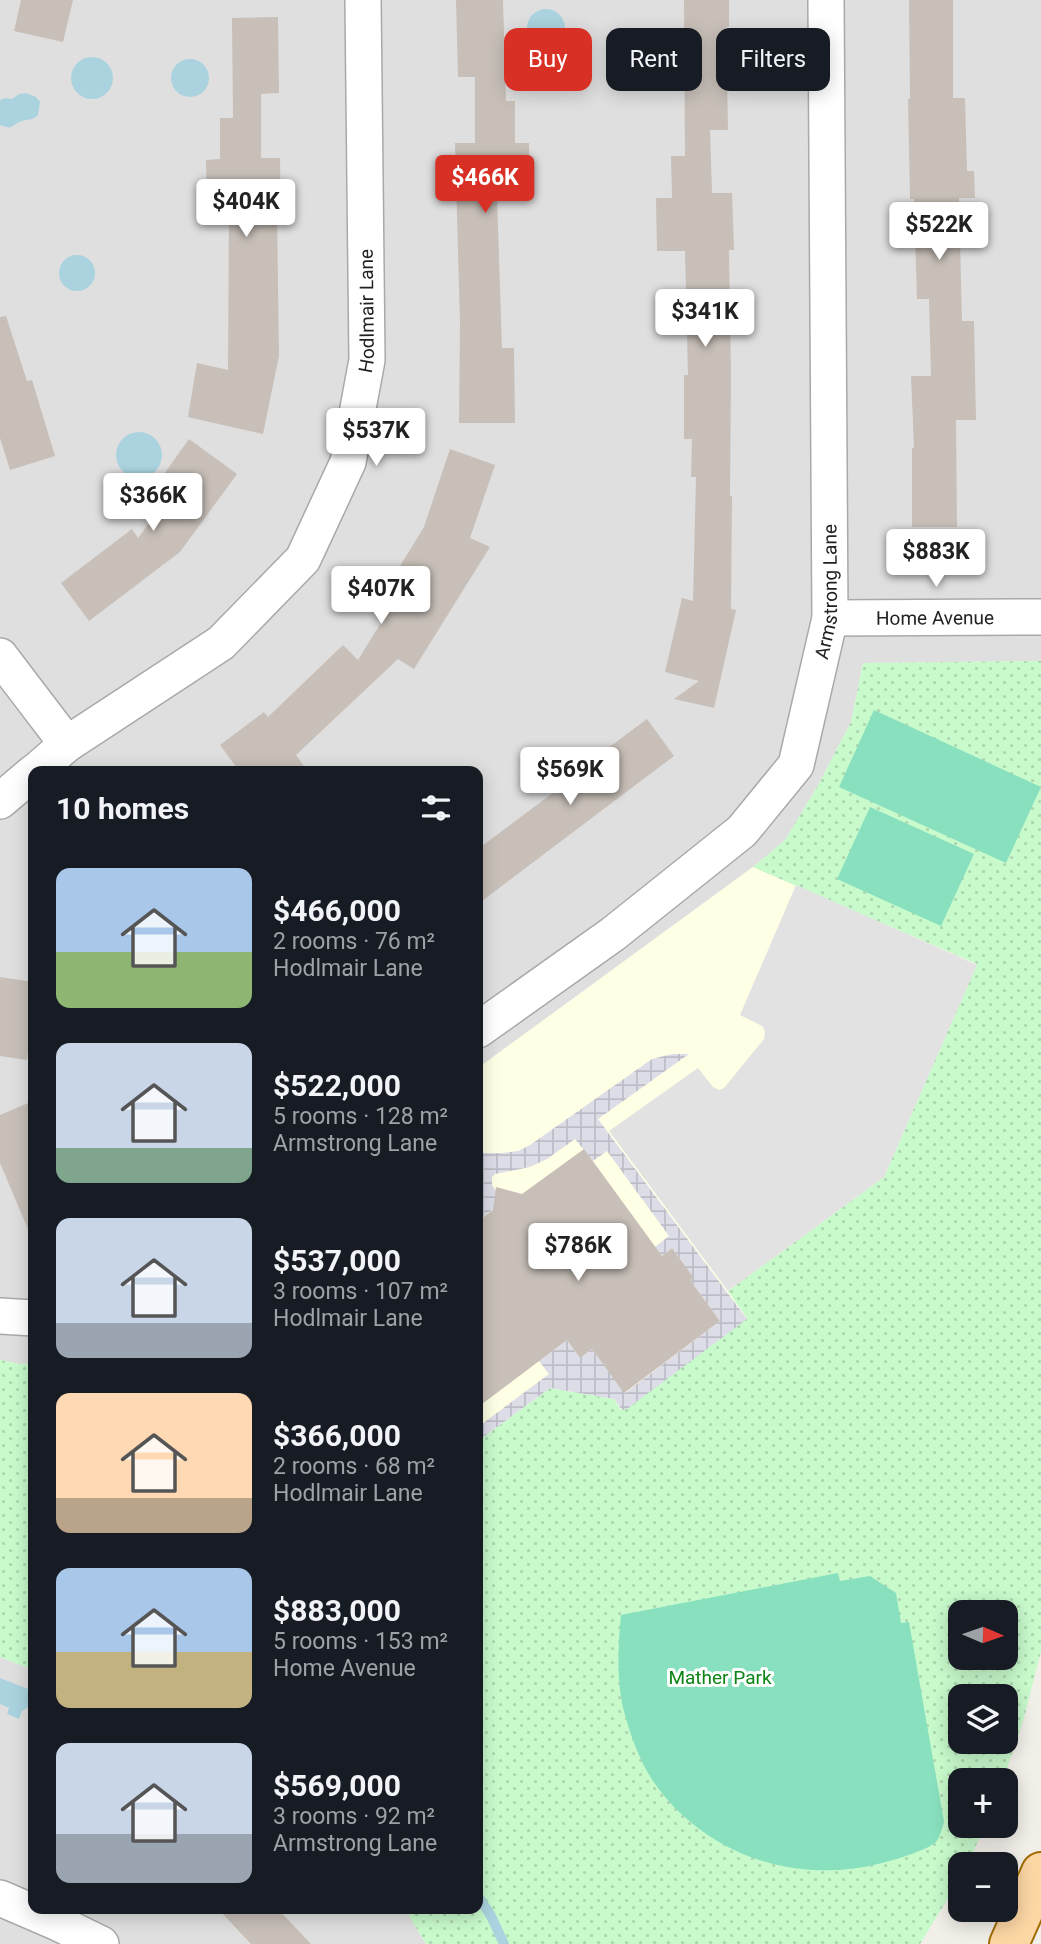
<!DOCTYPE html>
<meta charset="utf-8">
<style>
:root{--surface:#171b24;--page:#20242c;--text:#f1f3f6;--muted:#9ea1a6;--accent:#d93025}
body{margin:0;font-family:Roboto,sans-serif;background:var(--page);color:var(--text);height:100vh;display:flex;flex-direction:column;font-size:26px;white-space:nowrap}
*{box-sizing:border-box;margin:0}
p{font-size:23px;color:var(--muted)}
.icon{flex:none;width:38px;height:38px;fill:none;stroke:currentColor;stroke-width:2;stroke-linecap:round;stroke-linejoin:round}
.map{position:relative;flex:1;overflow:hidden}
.sheet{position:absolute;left:28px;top:766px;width:455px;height:1148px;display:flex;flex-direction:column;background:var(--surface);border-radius:14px;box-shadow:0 4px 18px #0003}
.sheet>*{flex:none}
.banner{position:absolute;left:504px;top:28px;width:430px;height:63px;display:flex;gap:14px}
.needle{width:46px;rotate:92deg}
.buttons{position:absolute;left:948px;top:1600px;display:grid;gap:14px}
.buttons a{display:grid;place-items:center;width:70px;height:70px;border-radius:14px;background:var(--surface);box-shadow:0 4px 18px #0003;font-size:35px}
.price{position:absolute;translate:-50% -60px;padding:0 16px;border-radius:7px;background:#fff;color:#222;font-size:23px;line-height:46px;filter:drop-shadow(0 2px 4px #0008)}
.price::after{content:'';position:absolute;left:50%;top:42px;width:21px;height:16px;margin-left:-10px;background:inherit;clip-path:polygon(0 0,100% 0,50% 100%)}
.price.active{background:var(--accent);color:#fff}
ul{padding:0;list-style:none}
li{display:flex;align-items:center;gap:21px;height:175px;padding:0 28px}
li span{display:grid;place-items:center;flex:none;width:196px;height:140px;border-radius:14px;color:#555}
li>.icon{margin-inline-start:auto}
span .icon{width:84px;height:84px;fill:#fffc;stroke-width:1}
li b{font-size:30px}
h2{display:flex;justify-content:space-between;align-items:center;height:84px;padding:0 28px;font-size:30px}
.chip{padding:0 24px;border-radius:14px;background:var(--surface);box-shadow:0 4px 18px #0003;font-size:24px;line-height:63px}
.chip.active{background:var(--accent);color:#fff}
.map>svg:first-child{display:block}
.residential{fill:#e0dfdf}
.education{fill:#ffffe5}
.park{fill:url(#park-dots);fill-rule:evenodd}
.pitch{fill:#88e0be}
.parking{fill:#e2e2e2}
.plaza{fill:url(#plaza-grid)}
.water{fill:#aad3df}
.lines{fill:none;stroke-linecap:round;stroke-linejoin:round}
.stream{stroke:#aad3df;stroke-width:10}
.building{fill:#c7bfb8}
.minor-casing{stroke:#a9a9a9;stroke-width:38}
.major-casing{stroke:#a06b00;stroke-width:42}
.minor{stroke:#fff;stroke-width:35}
.major{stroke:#fcd6a4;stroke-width:38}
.labels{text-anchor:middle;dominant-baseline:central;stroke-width:6;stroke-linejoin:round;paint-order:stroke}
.street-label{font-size:19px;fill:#222;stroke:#fff}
.park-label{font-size:19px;fill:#0c8416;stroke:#fff}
</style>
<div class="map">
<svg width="1041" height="1944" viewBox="0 0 1041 1944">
<defs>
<pattern id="park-dots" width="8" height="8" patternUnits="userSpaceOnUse" patternTransform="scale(1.75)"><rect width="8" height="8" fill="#c8facc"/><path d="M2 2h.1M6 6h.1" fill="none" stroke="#acd6af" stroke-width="1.8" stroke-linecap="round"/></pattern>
<pattern id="plaza-grid" width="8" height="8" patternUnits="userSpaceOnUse" patternTransform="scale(1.75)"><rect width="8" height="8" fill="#dddde8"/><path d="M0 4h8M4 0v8" fill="none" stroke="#bdbdc7"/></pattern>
</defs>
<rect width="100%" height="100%" fill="#f2efe9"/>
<path class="residential" d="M 0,0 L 1041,0 L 1041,661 L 863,663 L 851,722 L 817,787 L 785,840 L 753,867 L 478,1068 L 478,772 L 33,772 L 33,1363 L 20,1364 L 0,1360 Z
M 0,1657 L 33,1670 L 33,1909 L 405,1909 L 426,1944 L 0,1944 Z"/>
<path class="education" d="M 753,867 L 977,965 L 884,1177 L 728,1291 L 747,1319 L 627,1409 L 615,1412 L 478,1514 L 478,1068 Z"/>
<path class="park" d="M 1041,661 L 1041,1651 L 1024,1718 L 1003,1780 L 961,1780 L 961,1825 L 985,1825 L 968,1864 L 961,1864 L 961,1877 L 920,1944 L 426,1944 L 405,1909 L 478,1909 L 478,1441 L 550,1388 L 614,1399 L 621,1410 L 747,1318 L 728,1291 L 884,1177 L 977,964 L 753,867 L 785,840 L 817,787 L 851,722 L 863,663 ZM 961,1612 L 1006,1612 L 1006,1657 L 961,1657 ZM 961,1696 L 1006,1696 L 1006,1741 L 961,1741 Z
M 0,1360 L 20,1364 L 33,1363 L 33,1670 L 0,1657 Z"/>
<path class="pitch" d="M 874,710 L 1041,787 L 1006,863 L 839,787 Z
M 870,807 L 974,854 L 941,926 L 837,879 Z
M 838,1573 L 840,1581 L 870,1576 L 896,1593 L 901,1623 L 909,1622 L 944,1822 C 942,1828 940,1837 936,1842 C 928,1850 894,1860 882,1863 C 799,1885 710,1857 658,1788 C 642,1767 632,1740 625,1715 C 616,1683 618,1648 621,1615 Z"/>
<path class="parking" d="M 796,885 L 977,965 L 884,1177 L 728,1291 L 609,1131 L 698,1068 L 713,1087 L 719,1090 L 724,1088 L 764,1039 L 765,1031 L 762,1026 L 740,1015 Z"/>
<path class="plaza" d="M 672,1054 L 689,1054 L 598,1119 L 747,1319 L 627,1409 L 622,1410 L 614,1399 L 550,1388 L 478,1441 L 478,1427 L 549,1374 L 539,1361 L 567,1340 L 580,1358 L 592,1349 L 625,1393 L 720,1321 L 690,1280 L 693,1277 L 672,1248 L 662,1256 L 655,1247 L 669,1236 L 607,1151 L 593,1161 L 575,1139 L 547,1159 L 530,1167 L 495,1174 L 492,1177 L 492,1185 L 497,1192 L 494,1203 L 496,1207 L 478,1221 L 478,1153 L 503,1153 L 518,1151 L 530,1145 L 652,1059 Z"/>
<path class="water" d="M527 28a19 19 0 1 1 38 0a19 19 0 1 1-38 0Z
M71 78a21 21 0 1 1 42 0a21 21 0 1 1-42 0Z
M171 78a19 19 0 1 1 38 0a19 19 0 1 1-38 0Z
M 26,93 L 36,97 L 40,102 L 38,115 C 31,121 29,119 22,121 C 11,124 14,131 0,125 L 0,100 L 5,98 L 12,99 L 19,94 Z
M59 273a18 18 0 1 1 36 0a18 18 0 1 1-36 0Z
M116 455a23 23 0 1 1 46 0a23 23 0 1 1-46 0Z
M 0,1678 L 28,1689 L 33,1694 C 33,1704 30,1707 22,1711 L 19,1719 L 7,1714 L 9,1708 L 0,1704 Z"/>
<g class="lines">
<path class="stream" d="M 478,1896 L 491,1916 L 504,1944"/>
</g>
<path class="building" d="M 21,0 L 73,0 L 63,42 L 14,31 Z
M 456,0 L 503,0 L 506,101 L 515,101 L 515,143 L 529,143 L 530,197 L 497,198 L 502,348 L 514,348 L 515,423 L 459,423 L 460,322 L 455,143 L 475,143 L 475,77 L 458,77 Z
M 684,0 L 729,0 L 729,27 L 726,27 L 728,130 L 710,130 L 712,193 L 732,193 L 734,250 L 729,250 L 731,375 L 730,496 L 732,496 L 731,609 L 736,610 L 714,708 L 674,699 L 699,681 L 665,672 L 682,598 L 693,601 L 696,477 L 691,477 L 692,439 L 684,439 L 684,375 L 688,375 L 685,251 L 657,251 L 656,198 L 672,198 L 671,156 L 685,156 Z
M 909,0 L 953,0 L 953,98 L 965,98 L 967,171 L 974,171 L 975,198 L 959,198 L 962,321 L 974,321 L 976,420 L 956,420 L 957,527 L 912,527 L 912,448 L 914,448 L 911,376 L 931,376 L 929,299 L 917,299 L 914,199 L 910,199 L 908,99 L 910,99 Z
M 278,17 L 279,93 L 261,94 L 261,158 L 280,158 L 281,212 L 277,212 L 279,356 L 263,434 L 188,417 L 197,363 L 228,370 L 229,213 L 207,214 L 206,160 L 220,159 L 220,118 L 233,118 L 232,18 Z
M 6,316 L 27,381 L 32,380 L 55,456 L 10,470 L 0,438 L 0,317 Z
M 189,439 L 237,474 L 180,552 L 89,621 L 61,583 L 132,529 L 138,538 L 178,484 L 164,474 Z
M 450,449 L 495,465 L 470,538 L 490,547 L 414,669 L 398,659 L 296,755 L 308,772 L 240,772 L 220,745 L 264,712 L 268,717 L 343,645 L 358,660 L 403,587 L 392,579 L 424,527 Z
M 647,719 L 674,756 L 478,904 L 478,849 L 590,765 L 588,763 Z
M 0,977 L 33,982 L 33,1012 L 27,1060 L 0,1056 Z
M 33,1101 L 33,1241 L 0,1163 L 0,1115 Z
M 584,1149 L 662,1256 L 672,1248 L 694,1278 L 690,1280 L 720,1321 L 624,1393 L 592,1349 L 580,1358 L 567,1340 L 478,1407 L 478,1221 L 493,1210 L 496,1187 L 522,1194 Z
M 218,1909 L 278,1909 L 311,1944 L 251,1944 Z"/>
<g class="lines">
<defs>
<g id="minor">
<path id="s1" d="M 830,618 L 1041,617"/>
<path d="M 0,656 L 67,744"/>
<path id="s2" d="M 35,772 L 67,744 L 221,643 L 303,559 L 348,462 L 367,360 L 363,0"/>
<path d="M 0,801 L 33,773"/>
<path id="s3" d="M 478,1030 L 613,934 L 742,831 L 796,765 L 830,618 L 826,0"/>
<path d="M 0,1316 L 33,1318"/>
<path d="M 0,1898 L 58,1923 L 101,1944"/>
</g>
<path id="major" d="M 1009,1944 L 1041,1872"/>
</defs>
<use href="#minor" class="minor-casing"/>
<use href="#major" class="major-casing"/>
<use href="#minor" class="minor"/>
<use href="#major" class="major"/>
</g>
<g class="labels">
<g class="street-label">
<text stroke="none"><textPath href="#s2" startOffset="604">Hodlmair Lane</textPath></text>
<text stroke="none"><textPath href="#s3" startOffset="593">Armstrong Lane</textPath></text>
<text stroke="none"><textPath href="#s1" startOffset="105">Home Avenue</textPath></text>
</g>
<g class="park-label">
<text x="720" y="1677">Mather Park</text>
</g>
</g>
</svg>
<div class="buttons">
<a><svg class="needle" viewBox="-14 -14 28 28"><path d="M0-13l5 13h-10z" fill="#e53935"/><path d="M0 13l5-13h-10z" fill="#9ea1a6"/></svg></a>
<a><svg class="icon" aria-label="layers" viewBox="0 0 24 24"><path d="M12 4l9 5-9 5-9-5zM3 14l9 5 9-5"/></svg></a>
<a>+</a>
<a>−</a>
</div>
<b class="price active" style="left:485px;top:215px">$466K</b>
<b class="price" style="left:246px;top:239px">$404K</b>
<b class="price" style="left:939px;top:262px">$522K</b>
<b class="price" style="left:705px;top:349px">$341K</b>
<b class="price" style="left:376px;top:468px">$537K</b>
<b class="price" style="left:153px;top:533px">$366K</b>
<b class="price" style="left:936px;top:589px">$883K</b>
<b class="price" style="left:381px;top:626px">$407K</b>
<b class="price" style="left:570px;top:807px">$569K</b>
<b class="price" style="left:578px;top:1283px">$786K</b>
<div class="banner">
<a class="chip active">Buy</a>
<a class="chip">Rent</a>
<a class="chip">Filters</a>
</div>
<section class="sheet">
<h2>10 homes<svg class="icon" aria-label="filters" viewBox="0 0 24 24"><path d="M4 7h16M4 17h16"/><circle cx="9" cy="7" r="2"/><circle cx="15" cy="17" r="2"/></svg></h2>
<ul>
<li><span style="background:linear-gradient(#a9c7e8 60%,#8fb573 0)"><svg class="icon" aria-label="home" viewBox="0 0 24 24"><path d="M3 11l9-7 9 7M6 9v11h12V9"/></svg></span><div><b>$466,000</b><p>2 rooms · 76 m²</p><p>Hodlmair Lane</p></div></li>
<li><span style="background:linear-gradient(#c9d6e8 75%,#7fa58c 0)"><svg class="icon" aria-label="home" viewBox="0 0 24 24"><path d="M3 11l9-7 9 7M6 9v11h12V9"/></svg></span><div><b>$522,000</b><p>5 rooms · 128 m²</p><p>Armstrong Lane</p></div></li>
<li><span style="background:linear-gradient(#c9d6e8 75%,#9aa5b1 0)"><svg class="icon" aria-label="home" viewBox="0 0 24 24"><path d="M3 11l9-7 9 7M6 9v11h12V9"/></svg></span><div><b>$537,000</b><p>3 rooms · 107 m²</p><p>Hodlmair Lane</p></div></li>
<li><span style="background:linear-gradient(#ffd9b3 75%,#b9a48a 0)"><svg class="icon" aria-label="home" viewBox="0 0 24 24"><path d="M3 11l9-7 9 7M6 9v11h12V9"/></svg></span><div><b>$366,000</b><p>2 rooms · 68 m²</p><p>Hodlmair Lane</p></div></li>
<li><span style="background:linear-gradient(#a9c7e8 60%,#c2b280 0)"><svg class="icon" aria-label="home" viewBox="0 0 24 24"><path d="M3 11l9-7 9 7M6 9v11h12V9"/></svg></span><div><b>$883,000</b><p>5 rooms · 153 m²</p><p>Home Avenue</p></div></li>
<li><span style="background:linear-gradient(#c9d6e8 65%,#9aa5b1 0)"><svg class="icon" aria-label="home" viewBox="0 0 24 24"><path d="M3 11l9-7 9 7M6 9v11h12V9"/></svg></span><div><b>$569,000</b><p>3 rooms · 92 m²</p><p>Armstrong Lane</p></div></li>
</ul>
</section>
</div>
